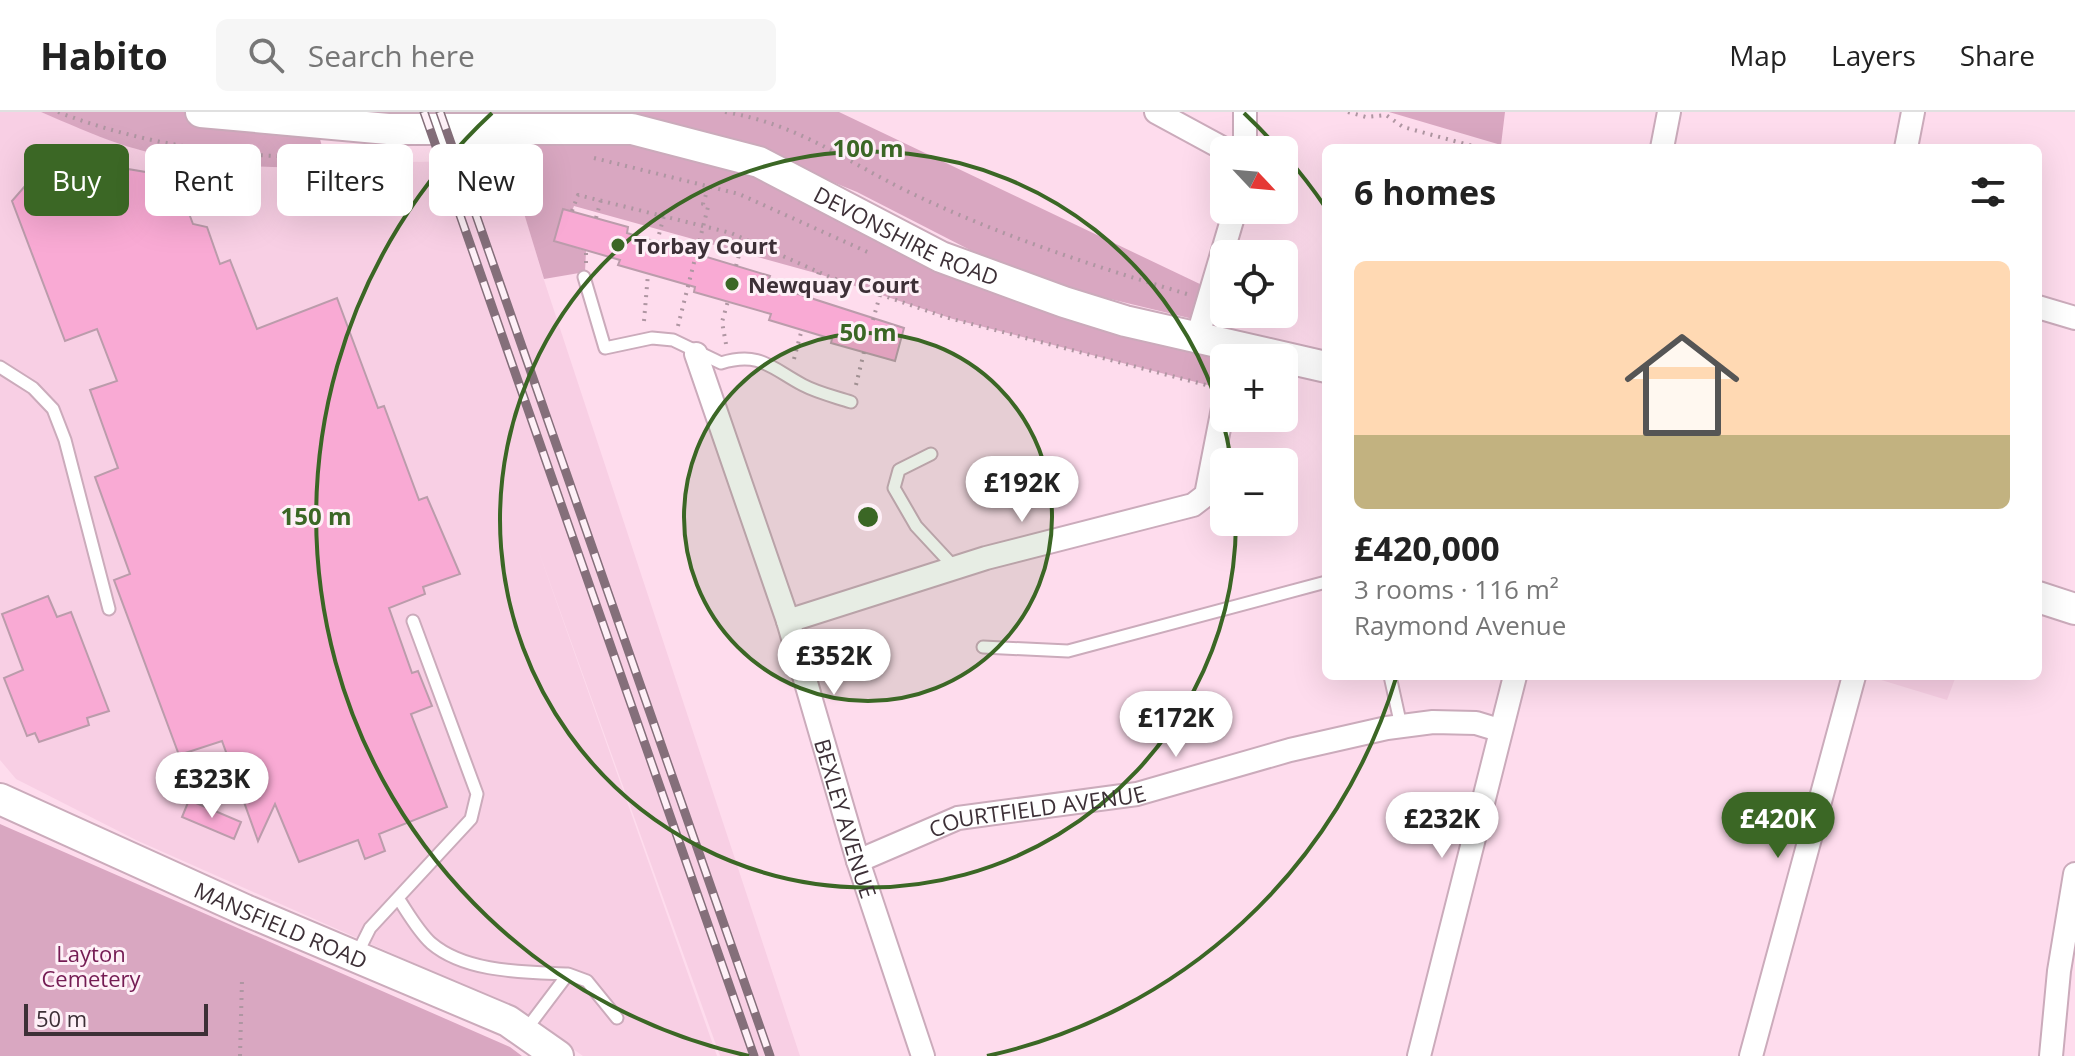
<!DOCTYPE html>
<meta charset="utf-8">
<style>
:root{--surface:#fff;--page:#f6f6f6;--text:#222;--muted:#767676;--line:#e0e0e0;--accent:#3b6725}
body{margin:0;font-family:"Open Sans",sans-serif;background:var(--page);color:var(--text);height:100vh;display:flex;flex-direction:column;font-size:30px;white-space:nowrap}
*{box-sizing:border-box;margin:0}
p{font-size:26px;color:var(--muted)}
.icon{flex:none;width:44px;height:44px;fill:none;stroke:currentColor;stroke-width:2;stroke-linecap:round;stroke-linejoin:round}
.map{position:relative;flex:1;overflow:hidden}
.sheet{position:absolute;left:1322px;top:32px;width:720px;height:536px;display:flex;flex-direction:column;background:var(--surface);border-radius:12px;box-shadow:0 8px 32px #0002}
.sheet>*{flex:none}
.top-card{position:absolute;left:24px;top:32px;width:760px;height:72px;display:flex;gap:16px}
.needle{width:52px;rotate:116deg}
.buttons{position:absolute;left:1210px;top:24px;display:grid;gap:16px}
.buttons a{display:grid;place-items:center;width:88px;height:88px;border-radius:12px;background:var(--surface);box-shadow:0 8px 32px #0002;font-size:40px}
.scale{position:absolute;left:24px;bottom:20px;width:184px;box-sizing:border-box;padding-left:8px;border:4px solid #3d3037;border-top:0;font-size:22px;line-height:28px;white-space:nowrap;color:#3d3037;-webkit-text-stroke:6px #fef0f7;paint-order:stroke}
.price{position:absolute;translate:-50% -68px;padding:0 18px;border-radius:28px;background:#fff;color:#222;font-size:26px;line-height:52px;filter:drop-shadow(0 2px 4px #0008)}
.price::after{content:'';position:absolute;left:50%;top:48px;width:24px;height:18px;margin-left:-12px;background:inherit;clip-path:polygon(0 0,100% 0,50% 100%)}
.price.active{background:var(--accent);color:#fff}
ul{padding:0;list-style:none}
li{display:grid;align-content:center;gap:16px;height:424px;padding:0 32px}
li span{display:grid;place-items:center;height:248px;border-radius:12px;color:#555}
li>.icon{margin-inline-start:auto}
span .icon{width:144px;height:144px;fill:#fffc;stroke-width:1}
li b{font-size:34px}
h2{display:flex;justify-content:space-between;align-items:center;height:96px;padding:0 32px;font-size:34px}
.tag{padding:0 28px;border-radius:12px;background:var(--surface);box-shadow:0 8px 32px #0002;font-size:28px;line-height:72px}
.tag.active{background:var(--accent);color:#fff}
header{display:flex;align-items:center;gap:48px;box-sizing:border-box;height:112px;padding:0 40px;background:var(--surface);border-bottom:2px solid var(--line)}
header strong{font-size:38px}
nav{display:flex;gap:44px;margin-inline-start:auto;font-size:28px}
.search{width:560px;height:72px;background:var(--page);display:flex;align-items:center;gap:20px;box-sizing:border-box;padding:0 28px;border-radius:12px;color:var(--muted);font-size:30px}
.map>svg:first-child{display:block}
.built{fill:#f8cfe4}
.green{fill:#d9a7c1}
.building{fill:#f9aad4;stroke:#bb9cab;stroke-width:2}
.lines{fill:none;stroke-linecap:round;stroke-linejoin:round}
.lane-casing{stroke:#cbabbb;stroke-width:15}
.street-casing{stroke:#cbabbb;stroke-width:26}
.secondary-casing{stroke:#cbabbb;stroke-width:34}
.path{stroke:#af96a2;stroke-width:4;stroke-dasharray:2 6;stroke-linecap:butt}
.lane{stroke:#fff;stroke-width:11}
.street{stroke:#fff;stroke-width:22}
.secondary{stroke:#fff;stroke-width:30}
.rail-casing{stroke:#846f7a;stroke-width:9}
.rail{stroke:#fef0f7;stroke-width:6;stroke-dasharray:18;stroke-linecap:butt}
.ring{fill:none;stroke:#3b6725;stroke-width:4}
.poi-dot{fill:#3b6725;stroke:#fef0f7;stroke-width:3}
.labels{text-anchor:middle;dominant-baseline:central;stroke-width:6;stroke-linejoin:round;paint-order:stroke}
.street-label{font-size:22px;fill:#3d3037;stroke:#fef0f7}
.poi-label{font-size:22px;font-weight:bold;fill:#3d3037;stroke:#fef0f7;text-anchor:start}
.park-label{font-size:22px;fill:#741b53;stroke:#fef0f7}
.centre{fill:#3b6725;stroke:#fef0f7;stroke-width:4}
.ring-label{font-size:24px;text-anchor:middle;font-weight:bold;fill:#3b6725;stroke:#fef0f7;stroke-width:6;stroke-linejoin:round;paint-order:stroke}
</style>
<header>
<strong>Habito</strong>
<div class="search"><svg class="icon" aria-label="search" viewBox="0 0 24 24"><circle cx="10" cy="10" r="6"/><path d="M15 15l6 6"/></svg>Search here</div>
<nav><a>Map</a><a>Layers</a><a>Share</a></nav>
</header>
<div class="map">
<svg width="2075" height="944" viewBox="0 0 2075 944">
<rect width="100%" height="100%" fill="#fedced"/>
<path class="built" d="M 0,0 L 41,0 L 122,33 L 219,51 L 291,56 L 400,50 L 509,49 L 544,168 L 800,944 L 720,944 L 536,432 L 717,944 L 583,944 L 513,895 L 136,728 L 16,667 L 0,648 Z
M 1868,564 L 1956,564 L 1947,588 Z"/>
<path class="green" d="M 41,0 L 313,0 L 327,54 C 265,58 179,52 120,32 C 93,23 67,11 41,0 Z
M 622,0 L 839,0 L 1202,173 L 1193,207 L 1073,178 L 972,139 L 857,80 L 754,38 Z
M 1389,0 L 1505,0 L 1501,33 Z
M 535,16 L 632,17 L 878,111 L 1189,221 C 1204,238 1220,250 1215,275 L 953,207 L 819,162 L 574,94 L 572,99 L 563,97 L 554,129 L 586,139 L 585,160 L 544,167 L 505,39 L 538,38 Z
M 0,712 L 510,935 L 522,944 L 0,944 Z"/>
<path class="building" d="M 51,44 L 175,65 L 193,112 L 207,115 L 220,152 L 230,148 L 257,217 L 337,186 L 378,296 L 384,294 L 419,388 L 427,385 L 460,462 L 423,475 L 425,482 L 389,496 L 412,561 L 418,559 L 432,594 L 411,602 L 447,695 L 379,722 L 385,739 L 365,747 L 358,728 L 299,750 L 275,692 L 258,729 L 222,629 L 179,643 L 114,468 L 130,462 L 95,365 L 118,356 L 90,278 L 117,269 L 97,217 L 65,229 L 12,89 Z
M 563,97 L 628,115 L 627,121 L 770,164 L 767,172 L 904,216 L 895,249 L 831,231 L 832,227 L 769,208 L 771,202 L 694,180 L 695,175 L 618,153 L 620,148 L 554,129 Z
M 48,484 L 57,505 L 71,500 L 109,599 L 87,606 L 89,613 L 39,630 L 35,621 L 27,624 L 4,566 L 23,558 L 2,502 Z
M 189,688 L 241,710 L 234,727 L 182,705 Z"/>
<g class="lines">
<defs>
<path id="lane" d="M 584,165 L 605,236 L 652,226 L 673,228 L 721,251 C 760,239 771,256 803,273 C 818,281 836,285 851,290
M 0,255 L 33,276 L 53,297 L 65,328 L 109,497
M 931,342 L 899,358 L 894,376 L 916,414 L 955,456
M 983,535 L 1068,539 L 1326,470
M 1390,564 L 1401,614
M 398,786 C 408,801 418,819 431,831 C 466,861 525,860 568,862
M 356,844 L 370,816 L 471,707 L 477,682 L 413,509
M 525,919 L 568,862 L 587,869 L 617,906"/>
<g id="street">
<path d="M 1156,0 L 1226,38"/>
<path d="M 1245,0 L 1245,38"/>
<path d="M 1662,36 L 1669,0"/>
<path d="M 1906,36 L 1913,0"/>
<path d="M 2038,195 L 2075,206"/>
<path d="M 1198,223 L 1235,98"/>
<path id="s1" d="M 696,242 L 788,509 L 858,749 L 923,944"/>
<path d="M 788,509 L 986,446 L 1193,393 L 1206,383 L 1224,291"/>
<path id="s2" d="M 858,749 L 958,706 L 1137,682 L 1290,638 L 1387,616 L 1433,610 L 1476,611 L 1499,618"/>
<path d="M 1419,944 L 1515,564"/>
<path d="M 1751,944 L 1854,564"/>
<path d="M 2051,944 L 2059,859 L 2075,762"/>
</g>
<g id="secondary">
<path id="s3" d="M 201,0 L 388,17 L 632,17 L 759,50 L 941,145 L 1064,190 L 1125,209 L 1326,255"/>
<path d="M 2038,485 L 2075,497"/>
<path id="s4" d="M 0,687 L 245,798 L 508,909 L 558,944"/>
</g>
</defs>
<use href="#lane" class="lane-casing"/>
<use href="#street" class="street-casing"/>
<use href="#secondary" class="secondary-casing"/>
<path class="path" d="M 58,0 C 154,37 259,49 361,44
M 725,0 C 802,13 846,50 913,82 C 1001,124 1093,154 1187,182
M 1348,0 L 1366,5 L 1386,3 L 1403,15 L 1480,36
M 594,46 L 739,82 L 872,142
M 572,99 L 578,83 L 731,121 L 830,165 L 945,205 L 1210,274
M 596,106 L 601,88
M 657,130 L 664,104
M 586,151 L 586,139
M 736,154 L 744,125
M 810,185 L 819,160
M 873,208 L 880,183
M 644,209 L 648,162
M 678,214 L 708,95 L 703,92 L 709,73
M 726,232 L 722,210 L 728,189
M 794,247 L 802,217
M 856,273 L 864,240
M 240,944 L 242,868"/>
<use href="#lane" class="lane"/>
<use href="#street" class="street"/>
<use href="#secondary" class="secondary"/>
<defs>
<path id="rail" d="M 424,0 L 754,944
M 440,0 L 770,944"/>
</defs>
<use href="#rail" class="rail-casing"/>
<use href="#rail" class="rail"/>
</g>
<circle cx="868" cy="405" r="184" fill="#3b6725" fill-opacity=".12"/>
<g class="ring">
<circle cx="868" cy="405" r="184"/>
<path d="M1236 411A368 368 0 1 1 1231 347"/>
<path d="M1396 566A552 552 0 0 1 987 944M749 944A552 552 0 0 1 492 1M1244 1A552 552 0 0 1 1278 36M1285 43A552 552 0 0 1 1326 96"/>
</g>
<g class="poi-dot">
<circle cx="618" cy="133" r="8"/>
<circle cx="732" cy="172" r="8"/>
</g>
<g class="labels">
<g class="street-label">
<text stroke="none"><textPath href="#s3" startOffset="728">DEVONSHIRE ROAD</textPath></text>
<text stroke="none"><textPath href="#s2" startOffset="188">COURTFIELD AVENUE</textPath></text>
<text stroke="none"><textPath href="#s1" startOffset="488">BEXLEY AVENUE</textPath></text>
<text stroke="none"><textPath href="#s4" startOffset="308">MANSFIELD ROAD</textPath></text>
</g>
<g class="poi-label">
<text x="634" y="133">Torbay Court</text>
<text x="748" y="172">Newquay Court</text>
</g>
<g class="park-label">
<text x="91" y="841">Layton<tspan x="91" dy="25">Cemetery</tspan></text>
</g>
</g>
<circle cx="868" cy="405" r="12" class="centre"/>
<g class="ring-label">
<text x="868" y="45">100 m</text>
<text x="868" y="229">50 m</text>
<text x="316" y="413">150 m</text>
</g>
</svg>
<div class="buttons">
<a><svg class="needle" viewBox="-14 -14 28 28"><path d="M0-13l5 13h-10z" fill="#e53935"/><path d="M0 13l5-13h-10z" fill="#767676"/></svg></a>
<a><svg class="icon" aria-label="locate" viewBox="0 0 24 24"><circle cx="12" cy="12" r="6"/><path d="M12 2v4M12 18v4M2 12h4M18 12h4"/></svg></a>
<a>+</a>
<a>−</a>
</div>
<div class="scale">50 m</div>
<b class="price" style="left:1022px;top:412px">£192K</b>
<b class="price" style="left:834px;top:585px">£352K</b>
<b class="price" style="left:1176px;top:647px">£172K</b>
<b class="price" style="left:212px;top:708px">£323K</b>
<b class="price" style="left:1442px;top:748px">£232K</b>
<b class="price active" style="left:1778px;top:748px">£420K</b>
<div class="top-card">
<a class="tag active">Buy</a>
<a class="tag">Rent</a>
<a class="tag">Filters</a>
<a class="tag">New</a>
</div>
<section class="sheet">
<h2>6 homes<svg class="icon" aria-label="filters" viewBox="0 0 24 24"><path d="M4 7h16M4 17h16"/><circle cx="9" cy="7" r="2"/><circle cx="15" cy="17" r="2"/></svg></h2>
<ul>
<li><span style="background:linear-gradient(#ffd9b3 70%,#c2b280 0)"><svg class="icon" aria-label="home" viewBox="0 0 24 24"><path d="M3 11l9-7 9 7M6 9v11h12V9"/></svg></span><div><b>£420,000</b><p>3 rooms · 116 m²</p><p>Raymond Avenue</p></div></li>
</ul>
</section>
</div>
